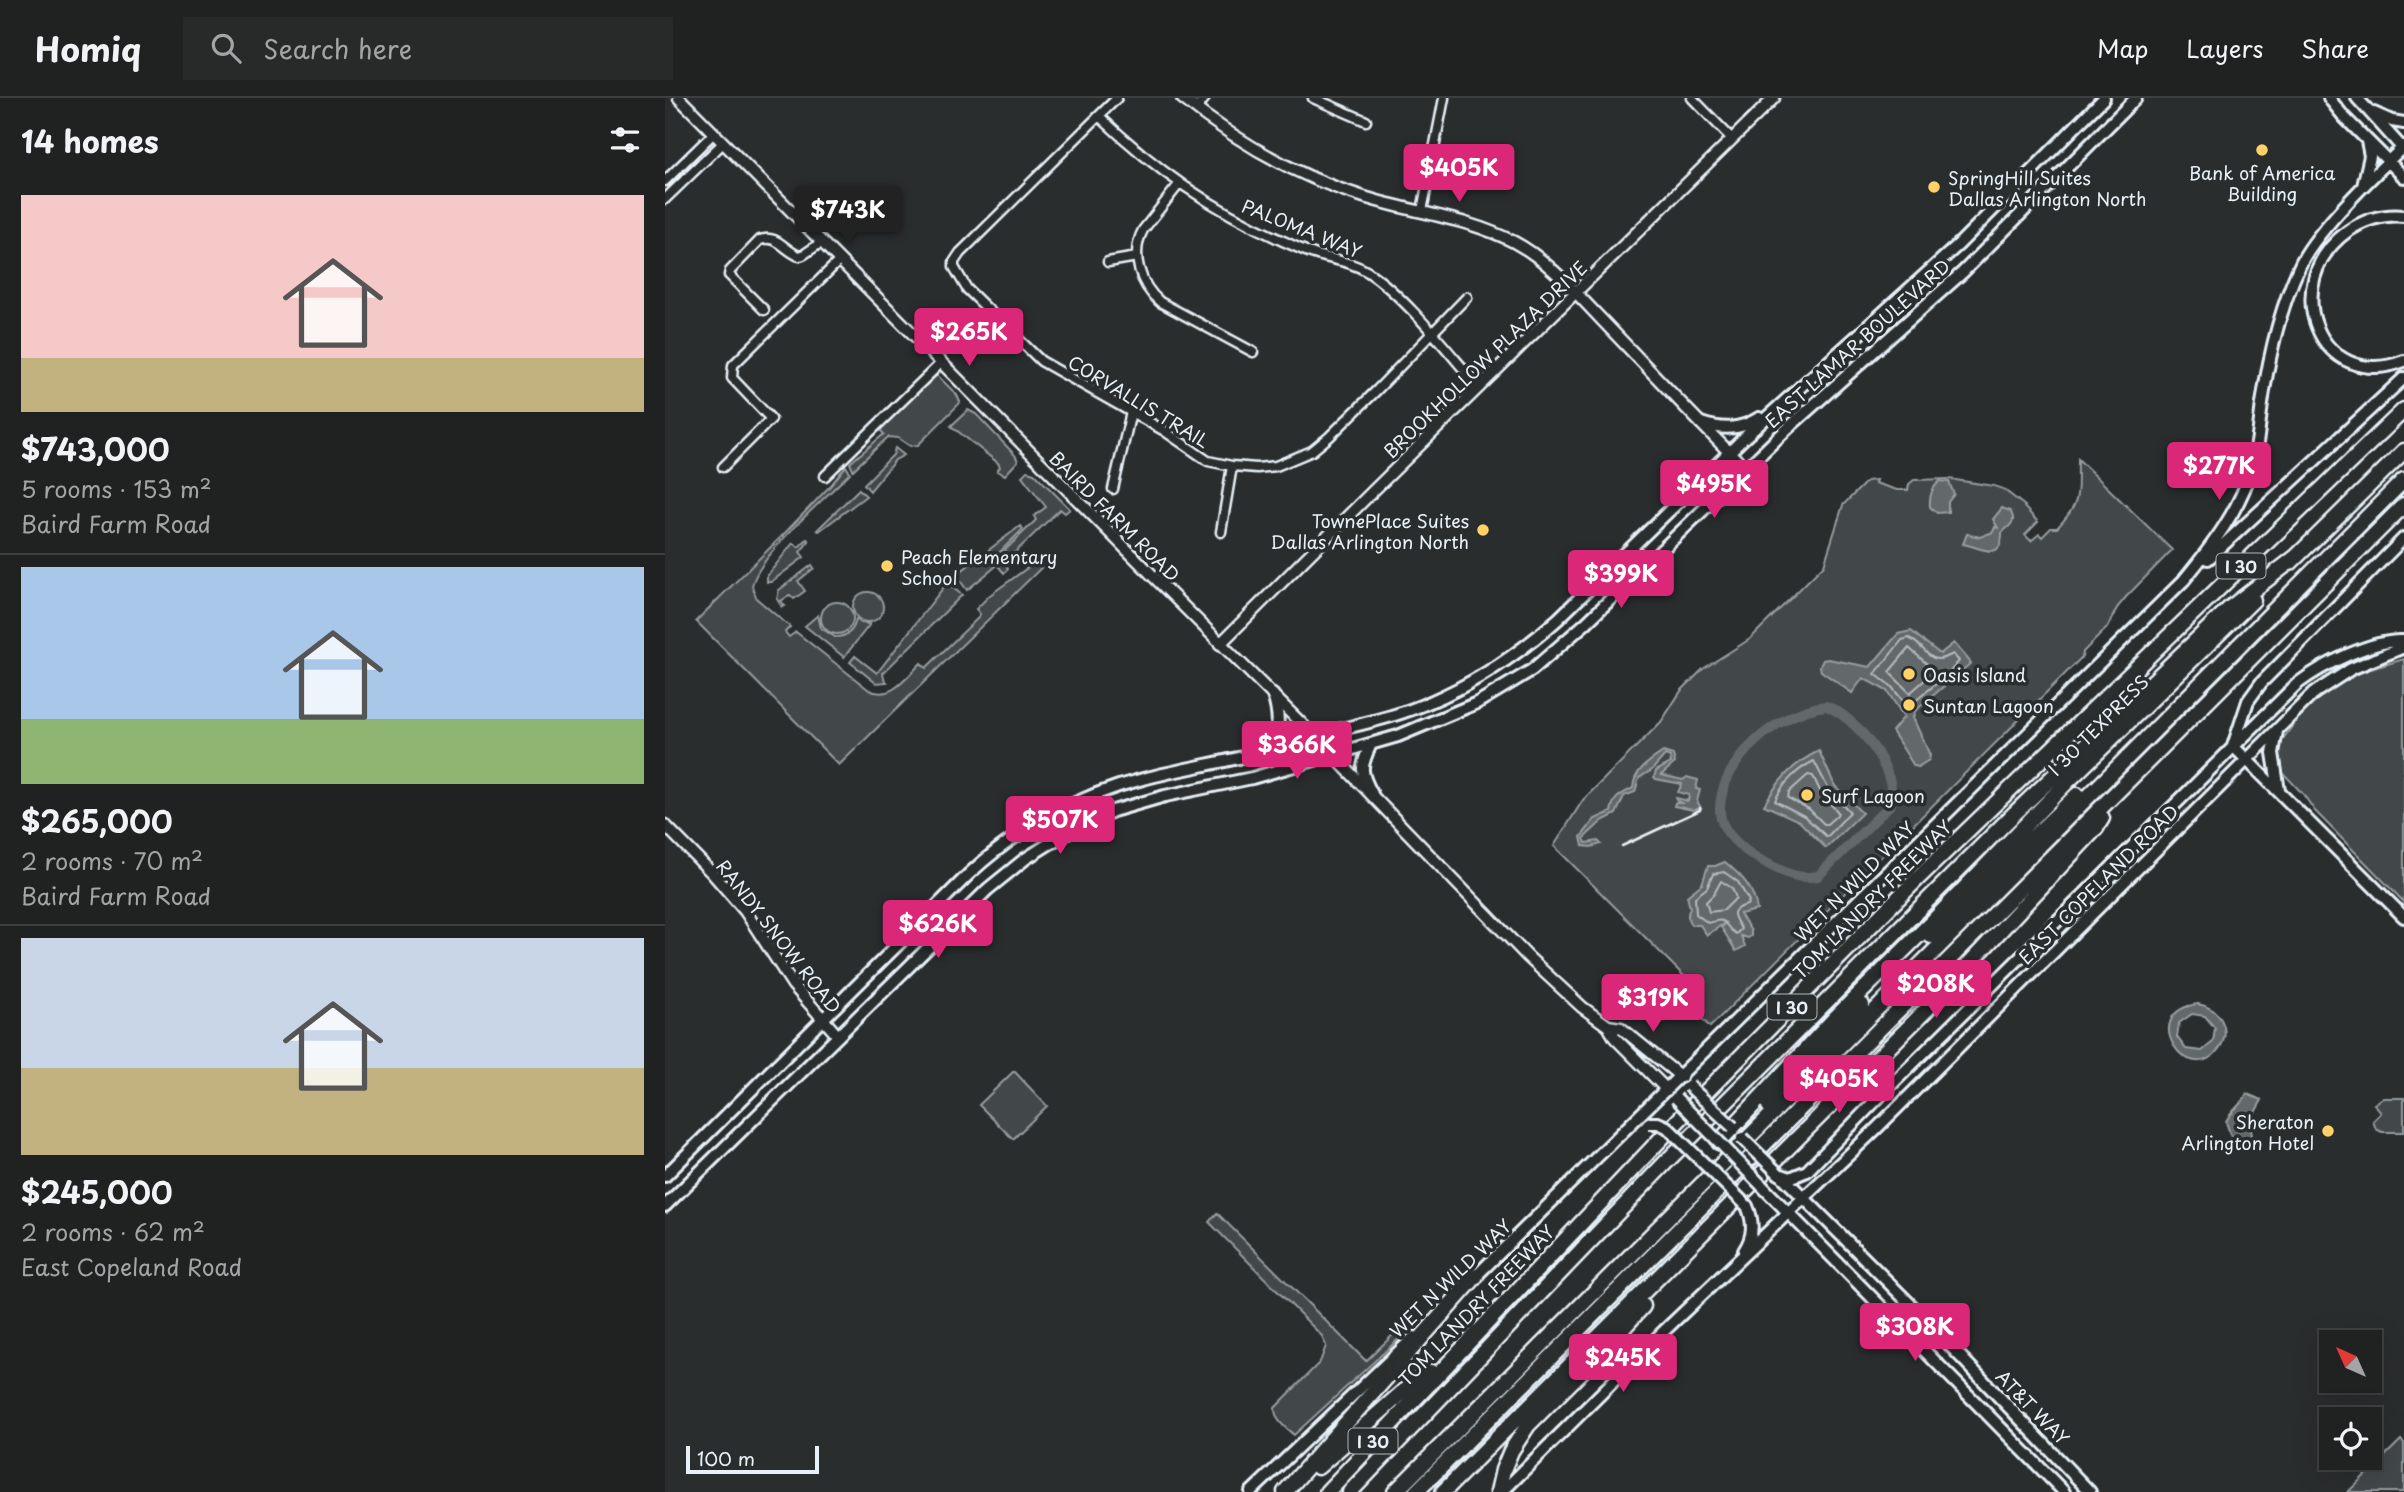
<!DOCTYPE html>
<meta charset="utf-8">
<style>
:root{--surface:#202222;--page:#282a2a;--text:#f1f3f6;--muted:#a2a4a5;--line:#3d3f40;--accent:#db2777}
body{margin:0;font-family:"Playpen Sans",sans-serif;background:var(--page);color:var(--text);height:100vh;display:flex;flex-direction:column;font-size:26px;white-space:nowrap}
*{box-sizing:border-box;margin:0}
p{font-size:23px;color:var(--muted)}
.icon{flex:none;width:38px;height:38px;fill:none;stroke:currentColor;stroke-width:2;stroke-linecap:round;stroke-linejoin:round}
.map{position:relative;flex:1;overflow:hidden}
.side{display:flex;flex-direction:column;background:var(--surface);width:665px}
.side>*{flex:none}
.needle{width:46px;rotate:315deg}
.controls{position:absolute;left:1654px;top:1232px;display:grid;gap:14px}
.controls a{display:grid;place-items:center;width:63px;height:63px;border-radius:0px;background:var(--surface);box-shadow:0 7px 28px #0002,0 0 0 2px var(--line);font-size:35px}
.scale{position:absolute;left:21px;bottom:18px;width:133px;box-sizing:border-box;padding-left:7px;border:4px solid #e8f1f8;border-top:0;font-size:19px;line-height:24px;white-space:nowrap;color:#e8f1f8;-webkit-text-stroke:5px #2a2d2e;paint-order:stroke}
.price{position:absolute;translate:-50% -60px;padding:0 16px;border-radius:7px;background:var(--accent);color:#fff;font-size:23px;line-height:46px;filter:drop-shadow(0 2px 4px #0008)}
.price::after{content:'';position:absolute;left:50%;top:42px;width:21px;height:16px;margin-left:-10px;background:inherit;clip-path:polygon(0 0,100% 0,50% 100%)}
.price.selected{background:#222;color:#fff}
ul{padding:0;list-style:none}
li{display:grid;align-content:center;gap:14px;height:371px;padding:0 21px}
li+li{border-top:2px solid var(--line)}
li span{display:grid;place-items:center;height:217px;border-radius:0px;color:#555}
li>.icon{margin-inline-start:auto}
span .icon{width:126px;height:126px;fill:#fffc;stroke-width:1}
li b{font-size:30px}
h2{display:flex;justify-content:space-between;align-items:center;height:84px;padding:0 21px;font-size:30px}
header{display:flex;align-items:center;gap:42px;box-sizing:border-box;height:98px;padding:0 35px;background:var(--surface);border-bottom:2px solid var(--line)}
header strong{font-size:33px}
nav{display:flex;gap:38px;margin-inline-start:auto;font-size:24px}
.search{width:490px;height:63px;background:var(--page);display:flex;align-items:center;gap:18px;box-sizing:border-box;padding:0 24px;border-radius:0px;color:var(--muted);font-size:26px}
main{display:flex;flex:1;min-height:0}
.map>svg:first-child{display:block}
.green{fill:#424648;stroke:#959ca0;stroke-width:2}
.water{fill:#63686b;stroke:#989fa3;stroke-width:2;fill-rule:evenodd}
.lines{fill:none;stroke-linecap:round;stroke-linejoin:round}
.shore{stroke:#b3bac0;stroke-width:2}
.canal{stroke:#63686b;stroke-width:10}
.minor-casing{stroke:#e8f1f8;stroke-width:13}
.tertiary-casing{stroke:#e8f1f8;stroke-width:15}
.secondary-casing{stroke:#e8f1f8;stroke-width:16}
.motorway-casing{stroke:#e8f1f8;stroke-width:19}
.minor{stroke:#2a2d2e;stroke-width:8}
.tertiary{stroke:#2a2d2e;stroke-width:10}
.secondary{stroke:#2a2d2e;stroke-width:10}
.motorway{stroke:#2a2d2e;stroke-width:14}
.rail{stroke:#e8f1f8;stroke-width:2.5}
.secondary-bridge-casing{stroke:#e8f1f8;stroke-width:16;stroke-linecap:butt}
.secondary-bridge{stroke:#2a2d2e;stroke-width:10}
.poi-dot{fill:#ffd166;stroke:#2a2d2e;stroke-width:2.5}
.labels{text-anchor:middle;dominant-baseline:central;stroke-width:7;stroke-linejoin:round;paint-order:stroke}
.shield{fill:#2a2d2e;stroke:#afb6bb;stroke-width:2}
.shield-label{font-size:16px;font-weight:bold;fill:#e8f1f8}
.poi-label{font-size:18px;fill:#e8f1f8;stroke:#2a2d2e;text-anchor:start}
.street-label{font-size:18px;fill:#e8f1f8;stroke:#2a2d2e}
</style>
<header>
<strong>Homiq</strong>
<div class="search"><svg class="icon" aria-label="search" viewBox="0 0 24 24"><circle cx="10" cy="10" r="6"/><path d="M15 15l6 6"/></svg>Search here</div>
<nav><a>Map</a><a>Layers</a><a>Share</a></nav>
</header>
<main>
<section class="side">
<h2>14 homes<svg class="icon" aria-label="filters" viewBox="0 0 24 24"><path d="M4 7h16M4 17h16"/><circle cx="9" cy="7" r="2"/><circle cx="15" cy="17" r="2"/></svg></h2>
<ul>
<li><span style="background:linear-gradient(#f6c9c9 75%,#c2b280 0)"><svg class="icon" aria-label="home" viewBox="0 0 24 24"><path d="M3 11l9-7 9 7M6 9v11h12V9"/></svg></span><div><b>$743,000</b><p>5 rooms · 153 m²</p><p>Baird Farm Road</p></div></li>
<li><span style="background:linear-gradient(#a9c7e8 70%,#8fb573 0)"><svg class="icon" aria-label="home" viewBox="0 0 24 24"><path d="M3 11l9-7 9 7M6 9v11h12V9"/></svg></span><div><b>$265,000</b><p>2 rooms · 70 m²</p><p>Baird Farm Road</p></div></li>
<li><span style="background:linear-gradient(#c9d6e8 60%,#c2b280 0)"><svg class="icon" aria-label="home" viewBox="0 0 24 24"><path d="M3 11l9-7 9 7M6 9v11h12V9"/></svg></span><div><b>$245,000</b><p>2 rooms · 62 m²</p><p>East Copeland Road</p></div></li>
</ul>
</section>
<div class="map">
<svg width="1739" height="1394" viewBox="0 0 1739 1394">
<rect width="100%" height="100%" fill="#2a2d2e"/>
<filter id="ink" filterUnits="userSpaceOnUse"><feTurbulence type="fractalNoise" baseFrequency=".0143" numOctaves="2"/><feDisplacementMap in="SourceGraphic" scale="14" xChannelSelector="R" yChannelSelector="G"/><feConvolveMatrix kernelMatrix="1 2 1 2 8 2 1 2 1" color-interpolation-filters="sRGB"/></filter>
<g filter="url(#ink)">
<path class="green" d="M 272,277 L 292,297 L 295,304 L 294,306 L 253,347 L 245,348 L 233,340 L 223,339 L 188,372 L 185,365 L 219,336 L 214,331 Z
M 303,312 L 311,316 L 350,357 L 353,363 L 340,377 L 332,373 L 335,369 L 333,365 L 286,328 Z
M 230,350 L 239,357 L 230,362 L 205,393 L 199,386 L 228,357 Z
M 1413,361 L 1507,452 L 1461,499 L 1452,510 L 1442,530 L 1418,554 L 1417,559 L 1045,929 L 1027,911 L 1039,898 L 889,748 L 918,702 L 996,624 L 1016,593 L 1038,571 L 1085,541 L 1159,467 L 1178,407 L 1202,383 L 1211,382 L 1210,385 L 1232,392 L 1243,392 L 1244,386 L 1249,382 L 1284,381 L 1329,388 L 1338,391 L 1360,408 L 1359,409 L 1373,424 L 1360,437 L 1366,443 L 1374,436 L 1377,439 L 1386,430 L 1392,430 C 1418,403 1412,396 1413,361 Z
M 181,368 L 185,375 C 161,399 93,458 87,488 L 92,501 L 125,529 L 120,534 L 124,539 L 131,534 L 204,592 C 226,603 241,580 256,565 L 261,570 L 314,519 L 315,516 L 311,511 L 325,497 L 365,468 L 371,467 L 376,470 L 174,667 L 31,523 L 116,439 L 166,387 Z
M 362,373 L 369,375 L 405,411 L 400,415 L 395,411 L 339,465 L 343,471 L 339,475 L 329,463 L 371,422 L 369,418 L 381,409 L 357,378 Z
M 194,391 L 201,398 L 154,433 L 152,432 Z
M 355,428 L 358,431 L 326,463 L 330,469 L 302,492 L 291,477 Z
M 142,441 L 144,443 L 135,454 L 139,459 L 106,484 L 102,484 L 102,478 L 128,445 L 134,449 Z
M 147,467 L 149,470 L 133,483 L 140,493 L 129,501 L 125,497 L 116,503 L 120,508 L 117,509 L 112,501 L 114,492 Z
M 282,485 L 297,497 L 218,575 L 219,580 L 222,584 L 211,585 L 185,564 L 190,558 L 212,575 Z
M188 509a15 15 0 1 1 30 0a15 15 0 1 1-30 0Z
M156 520a16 16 0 1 1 32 0a16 16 0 1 1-32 0Z
M 153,517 L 156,530 L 170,539 C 182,539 189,532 191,521 L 196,525 L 205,526 L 179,559 L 140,528 Z
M 1739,561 L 1739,804 L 1650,713 L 1638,696 L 1619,676 L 1611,662 L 1615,645 L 1640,611 L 1686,577 Z
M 349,973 L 382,1008 L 348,1041 L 314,1007 Z
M 1718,1000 L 1739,1000 L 1739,1034 L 1717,1034 L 1711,1031 L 1708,1023 L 1716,1015 L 1709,1006 Z
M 552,1115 L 701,1263 L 738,1227 L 737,1238 L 629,1337 C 620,1329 610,1323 610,1310 L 655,1264 L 661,1248 L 657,1238 L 544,1124 Z
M 1736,1342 L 1739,1345 L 1739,1394 L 1683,1394 Z"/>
<path class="water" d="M 1275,383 L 1284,384 L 1289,396 L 1283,404 L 1283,414 L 1272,415 L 1265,409 C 1264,399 1266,390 1275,383 Z
M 1337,410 L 1345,413 C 1353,425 1344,427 1337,435 C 1337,465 1316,449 1298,446 L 1302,436 L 1315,439 L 1328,434 L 1330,429 L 1333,430 L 1328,421 Z
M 1246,533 L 1275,556 L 1289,545 L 1306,565 L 1250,613 L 1248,620 L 1265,657 L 1264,662 L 1253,669 L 1249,668 L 1227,633 L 1239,619 L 1222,593 L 1198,580 L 1187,595 L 1156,573 L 1155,568 L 1158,562 L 1163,561 L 1205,569 L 1233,536 Z
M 1154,653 L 1170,688 L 1197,715 L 1161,750 L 1134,723 L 1099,707 C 1113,683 1128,665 1154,653 Z
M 998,654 L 1008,657 L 1010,665 L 996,677 L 1018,682 L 1022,679 L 1033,682 L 1031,691 L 1035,692 L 1032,703 L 1036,710 L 1028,712 L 1009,708 L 1010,705 L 1016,705 L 1011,702 L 1011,700 L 1023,703 L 1024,697 L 1013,694 L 1017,686 L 991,681 L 989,679 L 991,673 L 1006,665 L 1005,659 L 1000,657 L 987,672 L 974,680 L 970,694 L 959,698 L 951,716 L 937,723 L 919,740 L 921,745 L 933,743 L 936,746 L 926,749 L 918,748 L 916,739 L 930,721 L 946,714 C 948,699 955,697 968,690 C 969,672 985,663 998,654 Z
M 1060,764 C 1077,778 1089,790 1092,812 L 1075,816 L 1086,833 L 1086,838 L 1083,840 L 1076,838 L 1080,848 L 1071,853 L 1056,829 L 1061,824 L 1042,837 L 1035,827 L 1026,827 C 1022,821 1022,816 1025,810 L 1022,798 L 1037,786 L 1043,768 L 1050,768 Z
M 1533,906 C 1554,910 1568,931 1554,951 C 1523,993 1471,914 1533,906 ZM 1527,916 L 1540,918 L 1550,930 L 1548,944 L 1537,953 L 1521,951 L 1512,939 L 1514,925 Z
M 1582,996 L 1597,1002 L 1582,1029 L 1586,1032 L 1588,1042 C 1582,1049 1577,1054 1569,1047 L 1561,1024 C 1566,1012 1576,1008 1582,996 Z"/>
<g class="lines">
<path class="shore" d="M 1244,540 C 1265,551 1262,570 1288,556 L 1294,563 L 1284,575 L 1243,609 L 1226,588 L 1210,576 L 1237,542 Z
M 1244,550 L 1270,573 L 1245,595 L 1224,574 Z
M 1149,663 L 1164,692 L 1185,714 L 1162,739 L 1139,718 L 1110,703 C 1117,686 1132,671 1149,663 Z
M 1143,677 L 1148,678 L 1157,697 L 1173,714 L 1172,717 L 1162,726 L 1159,726 L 1144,711 L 1123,700 L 1124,694 Z
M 1059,774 L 1073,784 L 1084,803 L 1082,807 C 1063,812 1068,817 1076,831 L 1071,836 C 1056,827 1065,818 1043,825 L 1031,816 L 1030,799 L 1042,790 L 1048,776 Z
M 1056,783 L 1067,790 L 1071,800 L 1059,812 L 1044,814 L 1041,804 L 1049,796 Z"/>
<path class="canal" d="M 1161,608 C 1192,619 1233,672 1226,706 L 1153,778 C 1134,782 1120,775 1103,766 C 1084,757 1055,736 1055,713 C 1054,662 1115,613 1161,608 Z"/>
<defs>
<path id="minor" d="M 452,0 L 295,155 L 289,164 L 289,169 L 302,191 L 376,263 L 498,332 L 543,363 L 567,368 L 592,370 L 611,368 L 647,353 L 664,339 L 712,292 L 802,199
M 648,0 L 701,23
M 1027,0 L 1067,41
M 531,11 L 540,0
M 434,18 C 492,73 545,110 618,143 C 629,148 641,154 652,157 C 670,162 687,164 703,174 C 741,199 783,254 814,289
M 0,83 L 49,35
M 515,85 L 478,132 C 465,156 475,187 495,204 L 588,254
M 0,101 L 58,45
M 757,113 L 779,0
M 443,164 L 472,159
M 99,212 L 64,177 L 65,173 L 95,142 C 112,136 119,152 134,158 L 138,157 L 157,144
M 58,369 L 106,321 L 67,280 L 68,267 L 175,162
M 160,378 L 277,264
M 448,391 L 466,314
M 556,434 L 567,368"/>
<path id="tertiary" d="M 14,0 L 487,477 L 667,656 L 863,859 L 917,909 L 943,928 L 950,940 L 1002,992
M 517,0 C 572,44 635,80 702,100 C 752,115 802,120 849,144 C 883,162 910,194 936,221 C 984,271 1031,322 1080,370
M 555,546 L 708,393 L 1109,0
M 0,727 L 48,776 L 80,813 L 128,887 L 173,938
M 943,928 L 956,930 L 1016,979"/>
<path id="secondary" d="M 1664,0 L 1679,19 L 1739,79
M 1692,0 L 1739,52
M 1709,15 L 1727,23 L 1739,25
M 1698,88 L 1705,58 L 1702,43
M 1739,118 C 1719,116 1699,122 1683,133 C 1611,184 1654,296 1739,263
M 1036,325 C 1057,332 1075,332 1094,320
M 1739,440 L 1596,585 L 1583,603 L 1568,648 L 1739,819
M 1543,461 L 1739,280
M 1612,633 L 1608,655 L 1614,693
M 706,646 C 695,669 695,674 707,696
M 602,653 C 614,630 616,623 608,597
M 1114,1076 L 1125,1080 L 1142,1073 L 1218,995 L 1632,586 C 1657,567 1708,541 1739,543
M 0,1078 L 304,776 C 352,731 414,697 478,681 C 519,670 562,664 602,653 C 619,648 636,641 653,637 C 690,627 729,620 765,604 C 812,584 855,555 893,521 L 1080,339 L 1293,147 L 1439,0
M 1117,1078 L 1249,1210 L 1425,1394
M 1100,1091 L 1399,1394
M 0,1108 L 323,791 L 360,761 L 403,734 L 448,713 L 500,698 L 587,680 L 733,638 L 812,605 L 867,572 L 921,525 L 1123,330 L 1298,174 L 1471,0
M 1079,1153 C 1089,1138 1089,1124 1082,1108
M 808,1181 L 1519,482 C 1546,449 1575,412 1587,369 C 1593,349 1594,327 1597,306 C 1604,257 1615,208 1637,163 C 1655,129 1710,76 1739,48
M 586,1394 L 749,1239
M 837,1394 L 1000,1232 L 1212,1030 L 1649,595 L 1686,571 L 1739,549"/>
<path id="motorway" d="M 1625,465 L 1739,353
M 1266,838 L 1412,697
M 1104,1008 L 1141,964 L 1197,907
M 1054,1044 L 1170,920 L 1264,827 L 1403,683 L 1588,502
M 653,1369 L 748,1285 L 766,1274
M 620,1394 L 811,1178
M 662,1394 L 1026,1009 L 1252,781 L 1739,312
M 685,1394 L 1002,1063 L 1350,715 L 1565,510 L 1631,459
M 730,1394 L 1739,382
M 751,1394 C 1079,1063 1411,738 1739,407
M 778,1394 L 1261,912 L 1431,730 L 1437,720
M 833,1394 L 838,1372 L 846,1353 L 863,1327 L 938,1252 L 978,1208"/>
</defs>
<use href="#minor" class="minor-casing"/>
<use href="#tertiary" class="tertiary-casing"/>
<use href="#secondary" class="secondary-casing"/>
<use href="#motorway" class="motorway-casing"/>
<use href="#minor" class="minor"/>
<use href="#tertiary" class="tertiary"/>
<use href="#secondary" class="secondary"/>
<use href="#motorway" class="motorway"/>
<path class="rail" d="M 957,748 L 1035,712 L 1035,710"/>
<defs>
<path id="secondary-bridge" d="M 1024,988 L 1068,1029
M 1011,1000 L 1100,1091
M 984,1025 L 993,1025 L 1002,1029 L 1082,1108
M 1077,1040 L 1114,1076"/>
</defs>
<use href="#secondary-bridge" class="secondary-bridge-casing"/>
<use href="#secondary-bridge" class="secondary-bridge"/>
</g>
</g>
<g class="poi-dot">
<circle cx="1597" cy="52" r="7"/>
<circle cx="1269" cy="89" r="7"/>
<circle cx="818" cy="432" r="7"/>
<circle cx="222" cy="468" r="7"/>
<circle cx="1244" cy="576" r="7"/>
<circle cx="1244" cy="607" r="7"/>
<circle cx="1142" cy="697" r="7"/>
<circle cx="1663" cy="1033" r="7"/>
</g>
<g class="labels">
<g class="shield">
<rect x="1551.5" y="455.5" width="49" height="25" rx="5"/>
<rect x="1102.5" y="896.5" width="49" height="25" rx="5"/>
<rect x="683.5" y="1330.5" width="49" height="25" rx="5"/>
</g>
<g class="shield-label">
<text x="1576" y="468">I 30</text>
<text x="1127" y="909">I 30</text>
<text x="708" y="1343">I 30</text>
</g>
<g class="poi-label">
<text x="1597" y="74" text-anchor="middle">Bank of America<tspan x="1597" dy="21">Building</tspan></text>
<text x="1283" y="79">SpringHill Suites<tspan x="1283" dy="21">Dallas Arlington North</tspan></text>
<text x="804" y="422" text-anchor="end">TownePlace Suites<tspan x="804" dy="21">Dallas Arlington North</tspan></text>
<text x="236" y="458">Peach Elementary<tspan x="236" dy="21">School</tspan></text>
<text x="1258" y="576">Oasis Island</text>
<text x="1258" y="607">Suntan Lagoon</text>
<text x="1156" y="697">Surf Lagoon</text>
<text x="1649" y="1023" text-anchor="end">Sheraton<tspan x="1649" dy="21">Arlington Hotel</tspan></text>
</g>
<g class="street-label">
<text transform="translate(637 130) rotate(22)">PALOMA WAY</text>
<text transform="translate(1192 245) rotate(-42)">EAST LAMAR BOULEVARD</text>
<text transform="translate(820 261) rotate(-44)">BROOKHOLLOW PLAZA DRIVE</text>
<text transform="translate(474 303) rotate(31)">CORVALLIS TRAIL</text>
<text transform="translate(450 418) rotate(45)">BAIRD FARM ROAD</text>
<text transform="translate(1433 627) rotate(-45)">I 30 TEXPRESS</text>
<text transform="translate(1189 783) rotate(-45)">WET N WILD WAY</text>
<text transform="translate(1433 786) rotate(-45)">EAST COPELAND ROAD</text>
<text transform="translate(1207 801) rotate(-45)">TOM LANDRY FREEWAY</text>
<text transform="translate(114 838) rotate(52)">RANDY SNOW ROAD</text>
<text transform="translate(785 1180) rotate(-44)">WET N WILD WAY</text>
<text transform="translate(811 1207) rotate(-46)">TOM LANDRY FREEWAY</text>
<text transform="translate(1368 1309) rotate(46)">AT&amp;T WAY</text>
</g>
</g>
</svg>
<div class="controls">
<a><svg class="needle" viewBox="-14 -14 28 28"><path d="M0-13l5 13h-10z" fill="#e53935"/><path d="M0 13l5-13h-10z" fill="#a2a4a5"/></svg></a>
<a><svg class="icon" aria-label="locate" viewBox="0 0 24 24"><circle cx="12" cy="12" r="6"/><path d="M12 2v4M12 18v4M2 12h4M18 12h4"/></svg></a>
</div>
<div class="scale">100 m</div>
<b class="price" style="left:794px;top:106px">$405K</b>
<b class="price selected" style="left:183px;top:148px">$743K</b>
<b class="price" style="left:304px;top:270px">$265K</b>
<b class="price" style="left:1554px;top:404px">$277K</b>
<b class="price" style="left:1049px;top:422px">$495K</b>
<b class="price" style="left:956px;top:512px">$399K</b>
<b class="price" style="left:632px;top:683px">$366K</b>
<b class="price" style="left:395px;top:758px">$507K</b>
<b class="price" style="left:273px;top:862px">$626K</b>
<b class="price" style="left:1271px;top:922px">$208K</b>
<b class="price" style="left:988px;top:936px">$319K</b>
<b class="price" style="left:1174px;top:1017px">$405K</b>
<b class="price" style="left:1250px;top:1265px">$308K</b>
<b class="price" style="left:958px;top:1296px">$245K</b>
</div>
</main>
